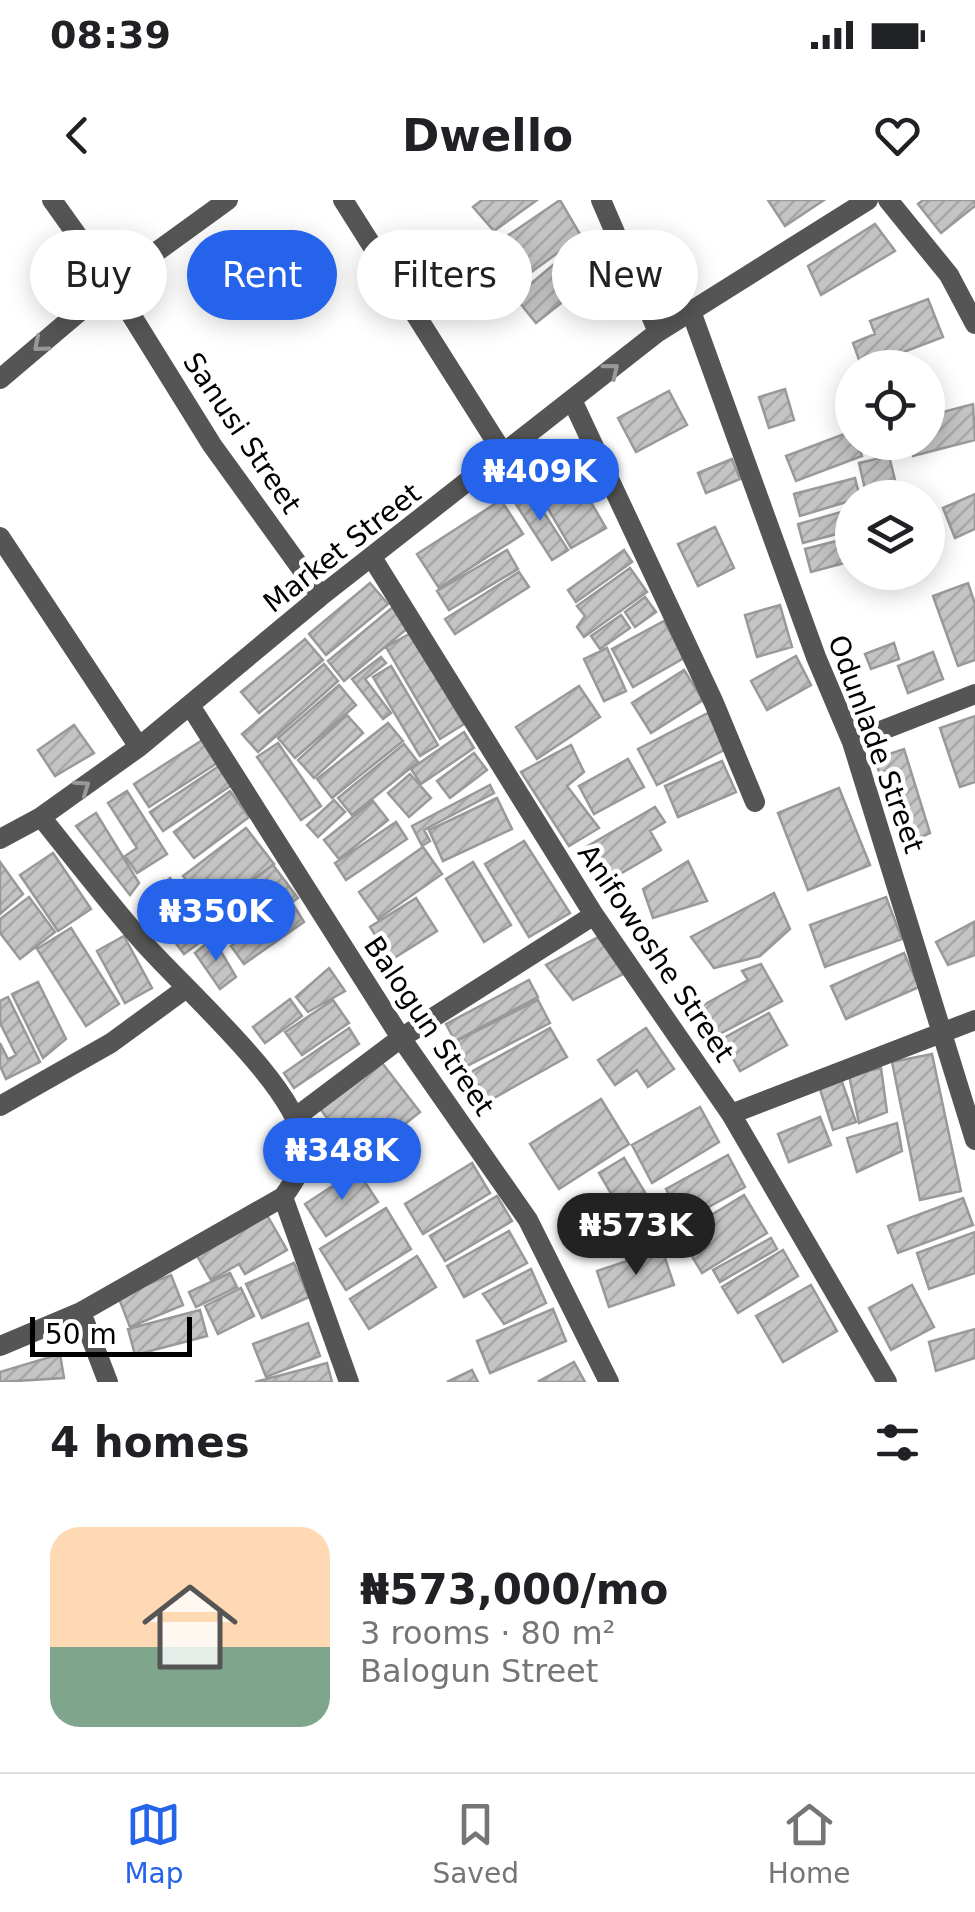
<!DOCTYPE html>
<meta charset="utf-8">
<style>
:root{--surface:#fff;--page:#f2f2f2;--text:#202124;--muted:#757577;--line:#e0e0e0;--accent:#2563eb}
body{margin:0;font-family:"DejaVu Sans",sans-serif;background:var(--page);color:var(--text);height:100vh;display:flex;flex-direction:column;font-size:38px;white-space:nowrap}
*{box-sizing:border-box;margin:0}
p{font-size:32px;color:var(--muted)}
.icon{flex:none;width:55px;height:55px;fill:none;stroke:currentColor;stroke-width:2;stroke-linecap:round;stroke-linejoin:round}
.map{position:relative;height:1182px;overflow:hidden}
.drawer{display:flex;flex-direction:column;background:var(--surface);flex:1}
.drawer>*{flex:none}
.guide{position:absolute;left:30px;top:30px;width:915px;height:90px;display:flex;gap:20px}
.buttons{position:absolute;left:835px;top:150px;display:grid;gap:20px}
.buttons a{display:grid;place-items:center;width:110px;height:110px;border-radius:50%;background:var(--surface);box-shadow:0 5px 25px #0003;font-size:50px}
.scale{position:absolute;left:30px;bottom:25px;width:162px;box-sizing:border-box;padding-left:10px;border:5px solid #000;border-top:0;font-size:28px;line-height:35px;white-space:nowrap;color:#000;-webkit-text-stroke:8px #fff;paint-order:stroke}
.price{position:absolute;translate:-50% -85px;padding:0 22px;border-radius:35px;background:var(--accent);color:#fff;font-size:32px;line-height:65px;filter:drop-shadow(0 2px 5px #0008)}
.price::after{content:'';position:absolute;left:50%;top:60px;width:30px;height:22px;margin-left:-15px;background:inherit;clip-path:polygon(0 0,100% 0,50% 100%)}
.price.active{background:#222;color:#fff}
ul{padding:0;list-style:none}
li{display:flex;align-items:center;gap:30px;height:250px;padding:0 50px}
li+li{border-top:2px solid var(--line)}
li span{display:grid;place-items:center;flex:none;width:280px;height:200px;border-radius:30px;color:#555}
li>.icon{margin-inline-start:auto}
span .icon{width:120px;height:120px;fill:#fffc;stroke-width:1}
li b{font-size:42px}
h2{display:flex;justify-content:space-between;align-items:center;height:120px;padding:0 50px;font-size:42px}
.tag{padding:0 35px;border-radius:45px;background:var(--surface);box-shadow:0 5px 25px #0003;font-size:35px;line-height:90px}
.tag.active{background:var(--accent);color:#fff}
.status{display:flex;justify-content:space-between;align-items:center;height:70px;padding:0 50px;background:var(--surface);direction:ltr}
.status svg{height:28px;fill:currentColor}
header{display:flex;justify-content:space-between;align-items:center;height:130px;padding:0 50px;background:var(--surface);font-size:45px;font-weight:700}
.tab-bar{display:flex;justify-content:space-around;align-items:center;height:140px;border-top:2px solid var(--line);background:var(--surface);font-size:28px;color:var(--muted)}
.tab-bar a{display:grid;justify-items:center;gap:5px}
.tab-bar .active{color:var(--accent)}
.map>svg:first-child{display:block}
.building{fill:url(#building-hatch);stroke:#999;stroke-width:2.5}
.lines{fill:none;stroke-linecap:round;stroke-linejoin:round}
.minor{stroke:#555;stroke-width:20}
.oneway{stroke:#999}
.labels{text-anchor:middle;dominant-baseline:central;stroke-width:9;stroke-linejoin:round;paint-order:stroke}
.street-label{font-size:28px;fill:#000;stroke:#fff}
</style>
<div class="status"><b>08:39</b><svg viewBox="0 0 49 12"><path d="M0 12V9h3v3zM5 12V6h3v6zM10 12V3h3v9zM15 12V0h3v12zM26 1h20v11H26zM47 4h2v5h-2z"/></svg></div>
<header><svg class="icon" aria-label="back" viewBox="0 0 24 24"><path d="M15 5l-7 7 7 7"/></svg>Dwello<svg class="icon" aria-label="heart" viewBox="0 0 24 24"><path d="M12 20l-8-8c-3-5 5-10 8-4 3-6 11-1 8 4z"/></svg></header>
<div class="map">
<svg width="975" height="1182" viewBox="0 0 975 1182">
<defs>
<pattern id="building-hatch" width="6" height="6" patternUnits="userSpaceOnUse" patternTransform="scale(2.5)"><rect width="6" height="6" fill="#c4c4c4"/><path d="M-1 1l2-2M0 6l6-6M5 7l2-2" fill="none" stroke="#a7a7a7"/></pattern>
</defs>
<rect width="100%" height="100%" fill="#fff"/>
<path class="building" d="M 482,0 L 537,0 L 494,31 L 473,7 Z
M 560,0 L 581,36 L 508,89 L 488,49 Z
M 768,0 L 824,0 L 785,26 Z
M 923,0 L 975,0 L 975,6 L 941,33 L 918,4 Z
M 875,24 L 895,51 L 821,95 L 808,66 Z
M 565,55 L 593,90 L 582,101 L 575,92 L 536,123 L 515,97 Z
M 928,99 L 943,137 L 862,168 L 853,143 L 875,134 L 870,121 Z
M 785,189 L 794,220 L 769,228 L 759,197 Z
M 669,191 L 687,225 L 636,252 L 618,218 Z
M 973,204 L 975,240 L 913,256 L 910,242 L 928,242 L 928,216 Z
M 852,231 L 852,242 L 857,242 L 862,256 L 796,281 L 786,256 Z
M 889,256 L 898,292 L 867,298 L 859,263 Z
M 565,258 L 606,328 L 571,348 L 530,278 Z
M 732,259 L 740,279 L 706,293 L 698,273 Z
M 855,278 L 860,298 L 800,316 L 794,294 Z
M 528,288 L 568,350 L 552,360 L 512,298 Z
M 975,294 L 975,329 L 955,338 L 943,308 Z
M 501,300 L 523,334 L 439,388 L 417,354 Z
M 852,309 L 852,330 L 803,343 L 798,324 Z
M 715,327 L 734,368 L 698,386 L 678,344 Z
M 852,337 L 852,361 L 811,372 L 805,349 Z
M 507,350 L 518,369 L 449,410 L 437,391 Z
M 624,350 L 632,362 L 576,402 L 568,390 Z
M 630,368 L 647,392 L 584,437 L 577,427 L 585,416 L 577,406 Z
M 519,372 L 529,387 L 455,434 L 445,419 Z
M 370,383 L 388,404 L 326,455 L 309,434 Z
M 968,383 L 975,404 L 975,460 L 958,466 L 933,396 Z
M 645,397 L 656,412 L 635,427 L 625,412 Z
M 780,405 L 792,447 L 757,457 L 745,415 Z
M 393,407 L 409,427 L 344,481 L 328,461 Z
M 621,415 L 630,428 L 600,449 L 591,436 Z
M 664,421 L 684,458 L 633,487 L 612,449 Z
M 411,433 L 464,524 L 440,539 L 386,447 Z
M 305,439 L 323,460 L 259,513 L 241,492 Z
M 894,443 L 899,459 L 871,469 L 865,454 Z
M 607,448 L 626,491 L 604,501 L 584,459 Z
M 933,452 L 943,479 L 908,493 L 898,466 Z
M 796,456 L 811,485 L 767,510 L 751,481 Z
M 381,457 L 386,463 L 365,479 L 391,513 L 383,519 L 352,479 Z
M 324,464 L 338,481 L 258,552 L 242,534 Z
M 391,466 L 438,545 L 420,556 L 373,477 Z
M 684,470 L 703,500 L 651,533 L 632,503 Z
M 339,485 L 356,505 L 295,558 L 278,538 Z
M 579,486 L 600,517 L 537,559 L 516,527 Z
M 708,513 L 726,549 L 657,585 L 638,549 Z
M 347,515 L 363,533 L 314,578 L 298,560 Z
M 975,516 L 975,582 L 960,587 L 940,528 Z
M 388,523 L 403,541 L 332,598 L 317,579 Z
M 74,525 L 94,553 L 55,576 L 38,550 Z
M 464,532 L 474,548 L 421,584 L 411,569 Z
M 204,539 L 219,562 L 149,607 L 134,584 Z
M 278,543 L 321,606 L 301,620 L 257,557 Z
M 404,544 L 418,562 L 352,615 L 338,598 Z
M 571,545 L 584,572 L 567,586 L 599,628 L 569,646 L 521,572 Z
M 904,549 L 930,633 L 908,643 L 874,559 Z
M 474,553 L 487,570 L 450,598 L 437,581 Z
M 628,559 L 644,587 L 594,614 L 579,586 Z
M 722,561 L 736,592 L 678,617 L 665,586 Z
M 219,566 L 232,585 L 163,631 L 150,612 Z
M 410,574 L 431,598 L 409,617 L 388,593 Z
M 490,585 L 494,593 L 424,630 L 430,641 L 422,646 L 412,626 Z
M 839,588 L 870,665 L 808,690 L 778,613 Z
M 127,591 L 167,654 L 137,673 L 125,656 L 137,648 L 108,603 Z
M 230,591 L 249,617 L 194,658 L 174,632 Z
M 497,598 L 512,629 L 443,661 L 429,630 Z
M 334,600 L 345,612 L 318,637 L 307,625 Z
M 373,601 L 388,620 L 339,659 L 324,640 Z
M 655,607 L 665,622 L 650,631 L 661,650 L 608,681 L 598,665 L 592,669 L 581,650 Z
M 96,613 L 139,683 L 130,695 L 76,626 Z
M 396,622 L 407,639 L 346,680 L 335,663 Z
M 246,628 L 274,664 L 210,712 L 183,676 Z
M 524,641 L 570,713 L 529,737 L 485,664 Z
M 423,647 L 442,674 L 378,719 L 359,692 Z
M 53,653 L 91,709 L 58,731 L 20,675 Z
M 688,661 L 707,701 L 653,718 L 643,689 Z
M 0,662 L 23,694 L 0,714 Z
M 473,662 L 511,725 L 484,742 L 446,679 Z
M 273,665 L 298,698 L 284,708 L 272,693 L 236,720 L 223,703 Z
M 170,678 L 211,734 L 184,754 L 143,699 Z
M 774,693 L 790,729 L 760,756 L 714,768 L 691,737 Z
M 29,697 L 55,732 L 20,759 L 0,733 L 0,719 Z
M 886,697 L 902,739 L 825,767 L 810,725 Z
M 416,698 L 437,731 L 391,760 L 370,727 Z
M 294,706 L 304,722 L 244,764 L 231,746 Z
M 974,722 L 975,755 L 948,765 L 936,742 Z
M 71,728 L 119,804 L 86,826 L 37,749 Z
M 124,736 L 152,788 L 125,803 L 97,751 Z
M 598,737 L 625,773 L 573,800 L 546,765 Z
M 213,738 L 236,777 L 220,789 L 195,753 Z
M 904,753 L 919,787 L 846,819 L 831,786 Z
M 761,764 L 782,801 L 712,838 L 700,807 L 748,780 L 742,771 Z
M 329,768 L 345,791 L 308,812 L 296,797 Z
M 529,780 L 538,797 L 455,841 L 446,824 Z
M 38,782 L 66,839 L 43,858 L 12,794 Z
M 8,797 L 40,862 L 6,879 L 0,866 L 0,843 L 8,859 L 16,855 L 0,823 L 0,801 Z
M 290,799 L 302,816 L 265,843 L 253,827 Z
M 333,800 L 349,823 L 302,855 L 285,832 Z
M 538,800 L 550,823 L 467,866 L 455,842 Z
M 769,813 L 787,845 L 740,871 L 722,839 Z
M 349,828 L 359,844 L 294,888 L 284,873 Z
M 550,828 L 567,857 L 487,902 L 471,872 Z
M 646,828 L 674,869 L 648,887 L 637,870 L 615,885 L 598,860 Z
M 932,854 L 961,991 L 920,1000 L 892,862 Z
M 379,859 L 420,912 L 359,960 L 318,906 Z
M 881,868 L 887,912 L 859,923 L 849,875 Z
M 841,879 L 856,922 L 833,930 L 819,886 Z
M 601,899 L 629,944 L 559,989 L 530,944 Z
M 700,907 L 719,942 L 652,983 L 632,945 Z
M 820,917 L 831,945 L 789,962 L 778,934 Z
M 897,923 L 902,951 L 857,972 L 847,938 Z
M 728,955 L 745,987 L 683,1021 L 666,989 Z
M 624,958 L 646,994 L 620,1009 L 599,973 Z
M 472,963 L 490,993 L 423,1034 L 405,1004 Z
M 357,970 L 378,1002 L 326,1036 L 305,1004 Z
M 744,995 L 767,1033 L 702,1073 L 679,1035 Z
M 497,996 L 512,1021 L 445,1061 L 430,1036 Z
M 963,998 L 973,1025 L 898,1053 L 888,1026 Z
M 386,1008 L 411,1049 L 346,1090 L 320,1049 Z
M 267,1015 L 287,1050 L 245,1074 L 239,1064 L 211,1080 L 196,1054 Z
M 509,1031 L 527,1063 L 464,1097 L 447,1066 Z
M 975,1032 L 975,1073 L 929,1089 L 917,1053 Z
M 771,1038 L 777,1049 L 720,1082 L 713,1070 Z
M 662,1049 L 674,1085 L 609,1107 L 597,1071 Z
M 783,1050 L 798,1076 L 738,1113 L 722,1087 Z
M 417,1056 L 436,1087 L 369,1129 L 350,1099 Z
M 294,1063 L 309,1097 L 262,1118 L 246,1084 Z
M 531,1069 L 546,1103 L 504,1124 L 483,1094 Z
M 230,1073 L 237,1087 L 196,1107 L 189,1092 Z
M 171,1075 L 183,1105 L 130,1127 L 118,1096 Z
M 811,1085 L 837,1131 L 783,1162 L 756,1116 Z
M 912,1085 L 934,1127 L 891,1150 L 869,1108 Z
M 241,1088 L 254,1116 L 218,1134 L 205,1106 Z
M 553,1109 L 566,1141 L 490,1173 L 477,1141 Z
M 200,1110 L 207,1136 L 135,1155 L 128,1129 Z
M 308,1123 L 320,1156 L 266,1177 L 253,1144 Z
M 975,1129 L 975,1158 L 936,1171 L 929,1142 Z
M 60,1154 L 64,1178 L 0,1182 L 0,1172 Z
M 574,1162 L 585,1182 L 540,1182 L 539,1181 Z
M 327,1163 L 332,1182 L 255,1182 Z
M 472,1170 L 478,1182 L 447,1182 Z"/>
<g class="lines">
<path class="minor" d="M 52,0 L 112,84 L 212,245 L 321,396
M 343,0 L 505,256
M 601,0 L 658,132
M 888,0 L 949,75 L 975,124
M 692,114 L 816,457 L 852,542 L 975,940
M 0,179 L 112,84 L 228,0
M 573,202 L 714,503 L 755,602
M 0,337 L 139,547
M 373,359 L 594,715 L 731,914 L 887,1182
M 191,507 L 401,838 L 528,1020 L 609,1182
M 852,542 L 975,494
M 0,639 L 41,617 L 139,547 L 321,396 L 658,132 L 868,0
M 0,906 L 111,843 L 185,789
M 731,914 L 975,820
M 296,917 L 401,838 L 594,715
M 283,997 L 349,1182
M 81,1112 L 108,1182
M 0,1146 L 81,1112 L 283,997 C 295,981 306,964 303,942 C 295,885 182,787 142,741 C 107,701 74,658 41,617"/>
</g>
<defs><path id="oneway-chevron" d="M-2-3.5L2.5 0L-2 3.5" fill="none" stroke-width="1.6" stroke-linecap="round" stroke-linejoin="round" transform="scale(2.5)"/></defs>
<g class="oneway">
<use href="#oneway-chevron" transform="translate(40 145) rotate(140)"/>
<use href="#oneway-chevron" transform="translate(612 170) rotate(-39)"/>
<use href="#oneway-chevron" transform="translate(83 587) rotate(-35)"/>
</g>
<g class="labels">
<g class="street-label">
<text transform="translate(242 233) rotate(56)">Sanusi Street</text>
<text transform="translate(342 348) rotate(-38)">Market Street</text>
<text transform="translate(876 544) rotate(70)">Odunlade Street</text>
<text transform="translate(656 753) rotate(56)">Anifowoshe Street</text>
<text transform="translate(429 826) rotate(56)">Balogun Street</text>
</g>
</g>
</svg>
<div class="buttons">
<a><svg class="icon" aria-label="locate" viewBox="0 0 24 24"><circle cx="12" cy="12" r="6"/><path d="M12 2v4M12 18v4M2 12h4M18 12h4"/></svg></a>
<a><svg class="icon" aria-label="layers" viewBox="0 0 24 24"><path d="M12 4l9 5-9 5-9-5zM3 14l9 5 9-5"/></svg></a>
</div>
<div class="scale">50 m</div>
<b class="price" style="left:540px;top:324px">₦409K</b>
<b class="price" style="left:216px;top:764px">₦350K</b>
<b class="price" style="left:342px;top:1003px">₦348K</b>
<b class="price active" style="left:636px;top:1078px">₦573K</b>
<div class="guide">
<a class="tag">Buy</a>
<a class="tag active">Rent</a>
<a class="tag">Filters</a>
<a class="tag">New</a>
</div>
</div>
<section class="drawer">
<h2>4 homes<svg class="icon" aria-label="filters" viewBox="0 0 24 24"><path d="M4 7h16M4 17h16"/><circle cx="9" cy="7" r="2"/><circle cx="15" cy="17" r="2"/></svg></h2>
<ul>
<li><span style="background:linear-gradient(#ffd9b3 60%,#7fa58c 0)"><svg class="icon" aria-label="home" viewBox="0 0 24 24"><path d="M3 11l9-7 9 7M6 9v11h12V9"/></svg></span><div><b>₦573,000/mo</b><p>3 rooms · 80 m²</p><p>Balogun Street</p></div></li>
</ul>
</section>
<nav class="tab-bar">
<a class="active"><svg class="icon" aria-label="map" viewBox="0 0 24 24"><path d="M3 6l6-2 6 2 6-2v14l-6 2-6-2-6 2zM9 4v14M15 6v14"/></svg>Map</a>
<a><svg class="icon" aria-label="saved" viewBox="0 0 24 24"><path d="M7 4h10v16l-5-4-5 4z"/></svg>Saved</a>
<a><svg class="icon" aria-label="home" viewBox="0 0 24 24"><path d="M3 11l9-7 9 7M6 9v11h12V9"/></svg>Home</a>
</nav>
